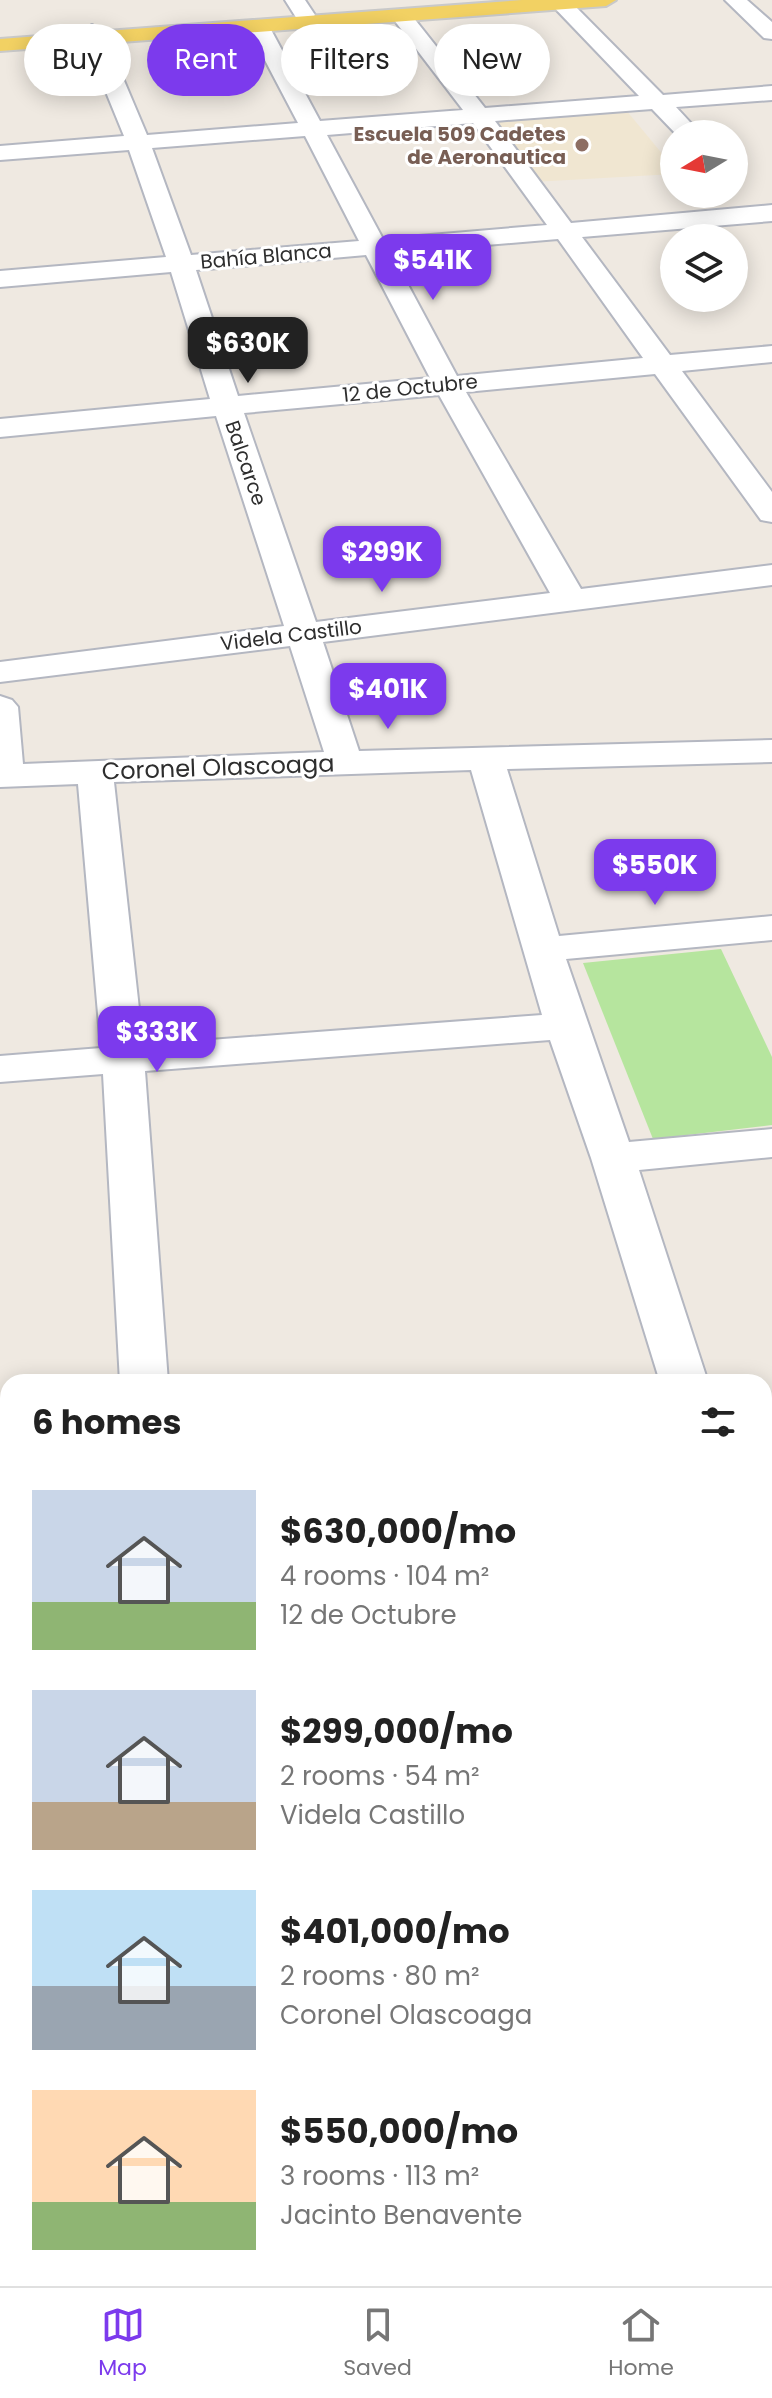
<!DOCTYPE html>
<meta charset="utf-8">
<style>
:root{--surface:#fff;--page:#f6f6f6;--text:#222;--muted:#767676;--line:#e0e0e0;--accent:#7c3aed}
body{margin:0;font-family:Poppins,sans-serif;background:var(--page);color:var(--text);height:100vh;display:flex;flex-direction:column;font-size:30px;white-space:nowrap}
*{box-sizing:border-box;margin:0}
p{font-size:26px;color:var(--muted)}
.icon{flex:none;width:44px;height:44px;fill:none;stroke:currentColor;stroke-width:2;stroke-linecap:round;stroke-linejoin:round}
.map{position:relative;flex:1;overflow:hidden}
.panel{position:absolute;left:0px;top:1374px;width:772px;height:912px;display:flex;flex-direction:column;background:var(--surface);border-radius:24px 24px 0 0;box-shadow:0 4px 20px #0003}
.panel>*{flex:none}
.guide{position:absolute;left:24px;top:24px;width:724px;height:72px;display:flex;gap:16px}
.needle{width:52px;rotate:260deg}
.buttons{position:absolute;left:660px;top:120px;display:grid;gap:16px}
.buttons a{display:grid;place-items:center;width:88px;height:88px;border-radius:50%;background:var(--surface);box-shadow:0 4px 20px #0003;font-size:40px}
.price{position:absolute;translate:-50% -68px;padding:0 18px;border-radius:16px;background:var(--accent);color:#fff;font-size:26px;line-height:52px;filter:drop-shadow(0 2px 4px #0008)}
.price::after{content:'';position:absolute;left:50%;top:48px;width:24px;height:18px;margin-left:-12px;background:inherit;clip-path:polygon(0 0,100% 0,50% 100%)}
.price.on{background:#222;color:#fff}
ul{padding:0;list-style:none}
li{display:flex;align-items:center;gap:24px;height:200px;padding:0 32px}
li span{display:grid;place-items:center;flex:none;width:224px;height:160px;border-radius:0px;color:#555}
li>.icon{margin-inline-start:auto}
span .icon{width:96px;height:96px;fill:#fffc;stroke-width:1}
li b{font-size:34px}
h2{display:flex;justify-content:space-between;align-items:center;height:96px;padding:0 32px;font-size:34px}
.chip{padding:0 28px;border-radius:36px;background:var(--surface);box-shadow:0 4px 20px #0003;font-size:28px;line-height:72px}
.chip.on{background:var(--accent);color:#fff}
.tabs{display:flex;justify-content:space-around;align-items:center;height:112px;border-top:2px solid var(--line);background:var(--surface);font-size:22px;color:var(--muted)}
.tabs a{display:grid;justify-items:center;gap:4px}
.tabs .on{color:var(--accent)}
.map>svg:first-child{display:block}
.education{fill:#f0e6d1}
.green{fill:#b6e59e}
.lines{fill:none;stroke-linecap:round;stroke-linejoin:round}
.minor-casing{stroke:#b4b7c1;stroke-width:4}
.major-casing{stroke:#c9c9c9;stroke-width:4}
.minor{fill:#fff;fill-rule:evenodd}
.major{fill:#f2d163;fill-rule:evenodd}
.education-dot{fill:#8d6e63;stroke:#fff;stroke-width:3}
.labels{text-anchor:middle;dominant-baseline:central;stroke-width:6;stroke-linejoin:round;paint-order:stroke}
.far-education-label{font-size:20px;font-weight:bold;fill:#785e54;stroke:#fff;text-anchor:end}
.far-street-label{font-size:20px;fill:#2e2e2e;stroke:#fff}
.street-label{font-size:24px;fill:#2e2e2e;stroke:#fff}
</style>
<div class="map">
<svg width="772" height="2286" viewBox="0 0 772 2286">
<rect width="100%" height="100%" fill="#efe9e1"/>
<path class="education" d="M 626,110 L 674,168 L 674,174 L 533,182 L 493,121 Z"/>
<path class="green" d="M 721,949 L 772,1057 L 772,1125 L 653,1139 L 583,963 Z"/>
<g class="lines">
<defs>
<path id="minor" d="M 285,0 L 305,0 L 315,15 L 311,19 L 297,19 Z
M 547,0 L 569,0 L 663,95 L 772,86 L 772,100 L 676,107 L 701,134 L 676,134 L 652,109 L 495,121 L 571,223 L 772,205 L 772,221 L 582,237 L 670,355 L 772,346 L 772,362 L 682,371 L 772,492 L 772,522 L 761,520 L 655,374 L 466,392 L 581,589 L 772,565 L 772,585 L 323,642 L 359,751 L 772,740 L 772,762 L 507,769 L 559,936 L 772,916 L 772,940 L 566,959 L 629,1142 L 772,1129 L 772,1157 L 639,1170 L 708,1382 L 660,1382 L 591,1158 L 550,1040 L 145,1071 L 168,1382 L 120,1382 L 103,1074 L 0,1082 L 0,1056 L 101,1048 L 78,784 L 0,787 L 0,696 L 12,700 L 18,707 L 23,764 L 324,752 L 290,646 L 0,682 L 0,662 L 284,626 L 216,416 L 0,437 L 0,419 L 210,399 L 171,272 L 0,287 L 0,271 L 166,257 L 129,150 L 0,160 L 0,146 L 124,136 L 81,31 L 92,25 L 103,31 L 147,135 L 298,123 L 247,26 L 258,20 L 269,26 L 320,121 L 463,110 L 391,16 L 402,10 L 409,12 L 485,108 L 639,96 ZM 473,123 L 547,225 L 383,239 L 327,135 ZM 305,136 L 359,241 L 191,255 L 152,148 ZM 558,239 L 643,358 L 457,376 L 391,253 ZM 366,255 L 430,378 L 238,396 L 196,270 ZM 439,395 L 550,593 L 316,622 L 244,413 ZM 471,770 L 542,1015 L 143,1045 L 114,782 Z
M 725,0 L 747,0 L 772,22 L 772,39 L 764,38 Z
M 772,1410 L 772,1446 L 764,1447 L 764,1411 Z
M 8,1482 L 8,1520 L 0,1521 L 0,1483 Z
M 764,1555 L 772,1558 L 772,1613 L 764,1611 Z
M 8,1738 L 8,1784 L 0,1785 L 0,1739 Z
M 772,1968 L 772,2022 L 764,2024 L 764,1970 Z
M 8,2099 L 8,2157 L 0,2159 L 0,2101 Z"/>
<path id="major" d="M 522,0 L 616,0 L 606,6 L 0,51 L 0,39 Z"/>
</defs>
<use href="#minor" class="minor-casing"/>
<use href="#major" class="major-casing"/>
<use href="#minor" class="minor"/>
<use href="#major" class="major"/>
</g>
<circle class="education-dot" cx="582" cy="145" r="8"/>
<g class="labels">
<g class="far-education-label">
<text x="566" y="134">Escuela 509 Cadetes<tspan x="566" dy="23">de Aeronautica</tspan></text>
</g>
<g class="far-street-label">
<text transform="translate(266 256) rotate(-5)">Bahía Blanca</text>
<text transform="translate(410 388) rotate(-6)">12 de Octubre</text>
<text transform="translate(246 463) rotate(71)">Balcarce</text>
<text transform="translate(291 635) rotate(-7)">Videla Castillo</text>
</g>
<g class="street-label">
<text transform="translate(218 767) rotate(-2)">Coronel Olascoaga</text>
</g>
</g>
</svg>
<div class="buttons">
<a><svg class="needle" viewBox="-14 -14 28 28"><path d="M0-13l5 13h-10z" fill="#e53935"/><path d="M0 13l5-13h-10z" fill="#767676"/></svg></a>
<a><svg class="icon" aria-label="layers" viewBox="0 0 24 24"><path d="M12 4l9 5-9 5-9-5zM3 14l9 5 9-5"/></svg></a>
</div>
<b class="price" style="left:433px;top:302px">$541K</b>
<b class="price on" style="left:248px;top:385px">$630K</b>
<b class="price" style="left:382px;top:594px">$299K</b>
<b class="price" style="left:388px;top:731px">$401K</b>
<b class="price" style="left:655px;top:907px">$550K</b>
<b class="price" style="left:157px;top:1074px">$333K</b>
<div class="guide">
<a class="chip">Buy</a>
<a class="chip on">Rent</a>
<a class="chip">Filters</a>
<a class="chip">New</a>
</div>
<section class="panel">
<h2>6 homes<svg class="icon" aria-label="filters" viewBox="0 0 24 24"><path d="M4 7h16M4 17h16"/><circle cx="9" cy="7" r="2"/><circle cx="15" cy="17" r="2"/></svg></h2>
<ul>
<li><span style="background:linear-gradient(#c9d6e8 70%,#8fb573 0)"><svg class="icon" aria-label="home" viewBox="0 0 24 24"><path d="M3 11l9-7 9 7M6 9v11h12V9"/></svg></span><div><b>$630,000/mo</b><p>4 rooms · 104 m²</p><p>12 de Octubre</p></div></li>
<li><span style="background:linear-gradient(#c9d6e8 70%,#b9a48a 0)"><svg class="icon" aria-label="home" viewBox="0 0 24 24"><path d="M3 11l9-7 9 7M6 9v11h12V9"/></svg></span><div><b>$299,000/mo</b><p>2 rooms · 54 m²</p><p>Videla Castillo</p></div></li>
<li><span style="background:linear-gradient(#bfe0f5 60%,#9aa5b1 0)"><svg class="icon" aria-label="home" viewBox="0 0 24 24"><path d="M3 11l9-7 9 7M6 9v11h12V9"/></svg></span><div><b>$401,000/mo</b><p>2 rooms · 80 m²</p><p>Coronel Olascoaga</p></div></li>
<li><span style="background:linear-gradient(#ffd9b3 70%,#8fb573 0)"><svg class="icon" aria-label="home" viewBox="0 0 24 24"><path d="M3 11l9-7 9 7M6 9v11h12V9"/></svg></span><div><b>$550,000/mo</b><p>3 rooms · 113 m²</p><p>Jacinto Benavente</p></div></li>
</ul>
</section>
</div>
<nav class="tabs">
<a class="on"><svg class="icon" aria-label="map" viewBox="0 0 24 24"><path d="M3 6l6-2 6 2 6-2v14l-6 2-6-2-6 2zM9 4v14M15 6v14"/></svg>Map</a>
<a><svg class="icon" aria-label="saved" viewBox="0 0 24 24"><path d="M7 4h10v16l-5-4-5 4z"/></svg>Saved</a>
<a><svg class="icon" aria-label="home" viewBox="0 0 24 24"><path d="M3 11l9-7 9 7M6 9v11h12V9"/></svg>Home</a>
</nav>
